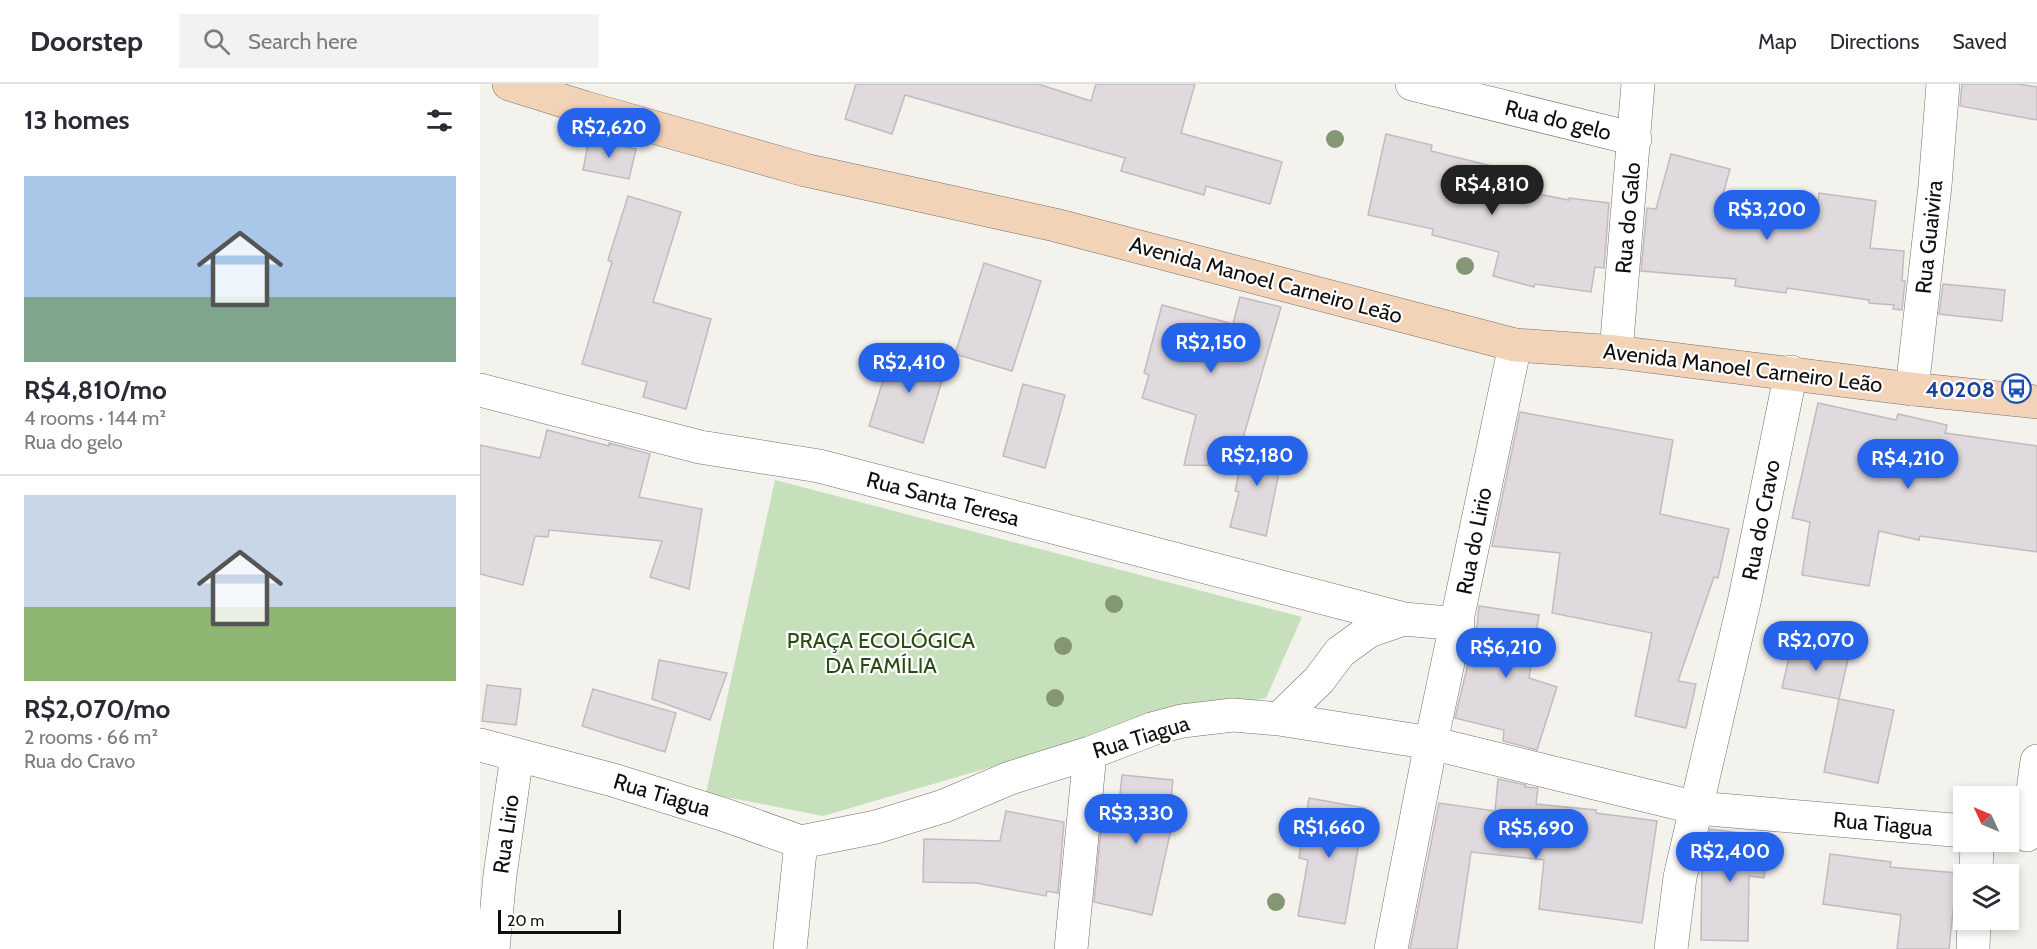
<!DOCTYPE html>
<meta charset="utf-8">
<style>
:root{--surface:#fff;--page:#f2f2f3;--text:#2b2b33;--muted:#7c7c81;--line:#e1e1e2;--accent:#2563eb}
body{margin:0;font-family:Cabin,sans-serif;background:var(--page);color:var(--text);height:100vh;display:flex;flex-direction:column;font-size:22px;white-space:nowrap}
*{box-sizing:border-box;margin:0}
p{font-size:20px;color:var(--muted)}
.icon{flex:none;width:33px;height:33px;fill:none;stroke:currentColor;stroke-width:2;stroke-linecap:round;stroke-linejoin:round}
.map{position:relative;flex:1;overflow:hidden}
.details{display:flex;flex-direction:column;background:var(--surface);width:480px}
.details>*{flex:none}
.needle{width:39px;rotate:314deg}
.buttons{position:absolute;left:1473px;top:702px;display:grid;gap:12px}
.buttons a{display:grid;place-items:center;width:66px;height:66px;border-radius:0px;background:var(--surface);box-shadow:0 3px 9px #0003;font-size:30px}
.scale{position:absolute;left:18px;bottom:15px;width:123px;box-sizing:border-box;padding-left:6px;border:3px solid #100f0d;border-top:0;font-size:16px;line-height:21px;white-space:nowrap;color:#100f0d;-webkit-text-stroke:4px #fff;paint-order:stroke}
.price{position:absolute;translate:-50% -51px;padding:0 14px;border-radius:21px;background:var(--accent);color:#fff;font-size:20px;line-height:39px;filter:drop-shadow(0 2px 3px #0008)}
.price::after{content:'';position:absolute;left:50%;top:36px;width:18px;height:14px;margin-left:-9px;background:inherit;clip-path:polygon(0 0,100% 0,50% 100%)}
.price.selected{background:#222;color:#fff}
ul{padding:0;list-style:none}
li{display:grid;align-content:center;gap:12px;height:318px;padding:0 24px}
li+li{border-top:2px solid var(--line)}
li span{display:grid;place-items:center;height:186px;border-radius:0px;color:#555}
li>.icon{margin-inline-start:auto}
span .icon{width:108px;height:108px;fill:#fffc;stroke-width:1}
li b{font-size:26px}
h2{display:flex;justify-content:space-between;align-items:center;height:72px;padding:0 24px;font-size:26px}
header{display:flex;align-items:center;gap:36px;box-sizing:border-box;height:84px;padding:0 30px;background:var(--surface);border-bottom:2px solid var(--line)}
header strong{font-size:28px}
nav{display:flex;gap:33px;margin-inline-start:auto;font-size:21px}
.search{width:420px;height:54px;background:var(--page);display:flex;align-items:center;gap:15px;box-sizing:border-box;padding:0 21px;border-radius:0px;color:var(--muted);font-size:22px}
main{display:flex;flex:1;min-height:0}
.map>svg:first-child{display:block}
.green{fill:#c7e0bc}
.building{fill:#e0dade;stroke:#c1bbbf;stroke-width:1.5}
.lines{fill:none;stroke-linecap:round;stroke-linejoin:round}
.minor-casing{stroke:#72706b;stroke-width:34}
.secondary-casing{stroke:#72706b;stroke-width:34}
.minor{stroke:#fff;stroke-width:33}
.secondary{stroke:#f3d3b7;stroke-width:33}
.tree{fill:#849775}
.labels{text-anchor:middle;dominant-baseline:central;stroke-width:4.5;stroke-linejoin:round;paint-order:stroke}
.street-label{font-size:22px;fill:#100f0d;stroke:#fff}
.transit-label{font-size:22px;font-weight:bold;fill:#164399;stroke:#fff;text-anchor:end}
.park-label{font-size:22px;fill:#284c14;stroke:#fff}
</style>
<header>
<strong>Doorstep</strong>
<div class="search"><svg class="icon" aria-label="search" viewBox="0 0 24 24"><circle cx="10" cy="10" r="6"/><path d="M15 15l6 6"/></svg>Search here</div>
<nav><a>Map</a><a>Directions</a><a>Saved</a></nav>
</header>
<main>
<section class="details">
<h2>13 homes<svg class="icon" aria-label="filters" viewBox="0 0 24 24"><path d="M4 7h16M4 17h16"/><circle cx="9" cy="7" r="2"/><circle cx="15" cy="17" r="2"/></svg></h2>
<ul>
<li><span style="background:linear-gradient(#a9c7e8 65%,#7fa58c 0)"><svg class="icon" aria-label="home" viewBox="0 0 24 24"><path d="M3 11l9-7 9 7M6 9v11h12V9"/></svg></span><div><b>R$4,810/mo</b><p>4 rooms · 144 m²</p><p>Rua do gelo</p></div></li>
<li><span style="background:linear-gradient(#c9d6e8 60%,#8fb573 0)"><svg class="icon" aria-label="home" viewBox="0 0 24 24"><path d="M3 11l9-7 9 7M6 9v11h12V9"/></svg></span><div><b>R$2,070/mo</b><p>2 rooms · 66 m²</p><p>Rua do Cravo</p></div></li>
</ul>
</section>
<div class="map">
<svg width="1557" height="865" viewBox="0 0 1557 865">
<rect width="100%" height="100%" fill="#f4f2ec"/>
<path class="green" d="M 295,396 L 822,533 L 786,614 L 659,640 L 343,732 L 226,709 Z"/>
<path class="building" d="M 376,0 L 558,0 L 611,17 L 616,0 L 715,0 L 701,49 L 802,78 L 790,120 L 726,102 L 724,111 L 641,87 L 645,74 L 425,11 L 412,50 L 365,35 Z
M 1482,0 L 1537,0 L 1557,3 L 1557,36 L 1480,22 Z
M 906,50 L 952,61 L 951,67 L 1020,84 L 1016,102 L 1089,116 L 1089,114 L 1129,119 L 1124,184 L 1115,183 L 1111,208 L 1055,200 L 1054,203 L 1013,192 L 1019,168 L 952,151 L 953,145 L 888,131 Z
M 109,55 L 156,65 L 149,95 L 103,86 Z
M 1191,70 L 1250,85 L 1239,125 L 1335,138 L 1339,109 L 1396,117 L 1390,164 L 1424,167 L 1422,197 L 1425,197 L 1422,226 L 1413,225 L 1414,221 L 1389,219 L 1389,216 L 1307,204 L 1306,209 L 1255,202 L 1256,195 L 1161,187 L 1167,124 L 1176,125 Z
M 148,112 L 201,128 L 173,218 L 231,235 L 206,325 L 163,313 L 167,298 L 102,280 L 132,178 L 128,176 Z
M 504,179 L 561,197 L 532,287 L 475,270 Z
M 1463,200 L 1525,206 L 1522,237 L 1459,230 Z
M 760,213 L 801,223 L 755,382 L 704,381 L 716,331 L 662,314 L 669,291 L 664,289 L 682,221 L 753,240 Z
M 414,261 L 468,277 L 443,359 L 389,342 Z
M 543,300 L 585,311 L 565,384 L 523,372 Z
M 1338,319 L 1416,336 L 1418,330 L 1467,341 L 1465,349 L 1557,362 L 1557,468 L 1440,452 L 1439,456 L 1399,447 L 1389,502 L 1322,491 L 1330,438 L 1312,434 Z
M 1040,328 L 1193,356 L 1180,430 L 1249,445 L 1238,494 L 1234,493 L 1198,597 L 1216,600 L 1206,644 L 1155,632 L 1172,549 L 1072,529 L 1080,469 L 1012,462 Z
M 67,346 L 129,362 L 129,359 L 170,370 L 159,413 L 222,425 L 209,505 L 170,493 L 182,457 L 69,446 L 68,453 L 55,452 L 43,501 L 0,490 L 0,361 L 60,374 Z
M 766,356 L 804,364 L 786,452 L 750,443 L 759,408 L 755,407 Z
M 999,522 L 1059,531 L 1049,594 L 1077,603 L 1057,666 L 1023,657 L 1024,646 L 975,634 L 997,542 Z
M 1312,560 L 1369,571 L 1359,615 L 1302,604 Z
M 179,576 L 247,589 L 230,636 L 172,615 Z
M 7,601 L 41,605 L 36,641 L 2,637 Z
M 113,605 L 196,629 L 185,668 L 102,642 Z
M 1359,615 L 1414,626 L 1398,699 L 1344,688 Z
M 642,691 L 693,696 L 691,714 L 698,714 L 672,831 L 614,818 L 621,745 L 636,748 Z
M 1018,695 L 1046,701 L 1045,703 L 1058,704 L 1056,720 L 1116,726 L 1116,729 L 1177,737 L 1162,839 L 1059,825 L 1064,776 L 991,768 L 977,865 L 930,865 L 959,719 L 1015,727 Z
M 829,714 L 885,724 L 865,840 L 818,832 L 828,776 L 819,774 Z
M 526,727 L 584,738 L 578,809 L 567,807 L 566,812 L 496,799 L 443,798 L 444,755 L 520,757 Z
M 1230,745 L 1290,753 L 1284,794 L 1269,792 L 1268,857 L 1221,856 L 1222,780 Z
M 1350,770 L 1411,778 L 1410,783 L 1477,789 L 1469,865 L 1417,865 L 1421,831 L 1343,820 Z"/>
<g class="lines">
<defs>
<path id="minor" d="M 932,0 L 1155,55
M 1136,268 L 1158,0
M 1432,305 L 1455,102 L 1463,0
M 0,306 L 220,363 L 339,382 L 924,535 L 978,540
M 799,635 L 839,596 L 860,568 L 889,547 L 924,535
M 0,661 L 133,696 L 245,731 L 321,758 L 396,743 L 464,722 L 530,694 L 610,669 L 672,645 L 702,637 L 753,631 L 799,635 L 951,659 L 1217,724 L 1484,747
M 1547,751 L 1557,677
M 1496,790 L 1497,758
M 13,865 L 20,791 L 37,671
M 310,865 L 321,758
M 591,865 L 610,669
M 911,865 L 951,659 L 1035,261
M 1191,865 L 1200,793 L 1265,514 L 1311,288
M 1493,865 L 1494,836"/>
<path id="secondary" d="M 29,0 L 106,24 L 325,86 L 575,141 L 1035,261 L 1136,268 L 1432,305 L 1557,318"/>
</defs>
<use href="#minor" class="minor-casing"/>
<use href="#secondary" class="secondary-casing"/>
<use href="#minor" class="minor"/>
<use href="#secondary" class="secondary"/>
</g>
<g class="tree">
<circle cx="855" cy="55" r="9"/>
<circle cx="985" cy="182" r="9"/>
<circle cx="634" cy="520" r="9"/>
<circle cx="583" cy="562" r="9"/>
<circle cx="575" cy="614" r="9"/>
<circle cx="796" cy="818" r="9"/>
</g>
<defs>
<symbol id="bus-ring" viewBox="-11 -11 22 22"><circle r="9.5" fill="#fff" stroke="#1a4fb4" stroke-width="1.5"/><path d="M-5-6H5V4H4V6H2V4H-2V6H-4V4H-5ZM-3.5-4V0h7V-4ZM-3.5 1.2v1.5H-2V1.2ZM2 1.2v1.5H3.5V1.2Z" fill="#1a4fb4"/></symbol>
</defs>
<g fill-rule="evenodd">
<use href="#bus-ring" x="1520" y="288" width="33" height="33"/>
</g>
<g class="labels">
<g class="street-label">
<text transform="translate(1078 36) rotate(14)">Rua do gelo</text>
<text transform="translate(1148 134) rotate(-85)">Rua do Galo</text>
<text transform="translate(1449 153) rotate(-84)">Rua Guaivira</text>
<text transform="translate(786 196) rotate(15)">Avenida Manoel Carneiro Leão</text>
<text transform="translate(1263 284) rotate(7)">Avenida Manoel Carneiro Leão</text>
<text transform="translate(463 415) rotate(15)">Rua Santa Teresa</text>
<text transform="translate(1281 436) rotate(-79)">Rua do Cravo</text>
<text transform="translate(994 457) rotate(-79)">Rua do Lirio</text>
<text transform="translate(661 653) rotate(-17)">Rua Tiagua</text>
<text transform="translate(182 711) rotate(17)">Rua Tiagua</text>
<text transform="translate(1403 740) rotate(5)">Rua Tiagua</text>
<text transform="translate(26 750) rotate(-82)">Rua Lirio</text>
</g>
<g class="transit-label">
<text x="1515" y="305">40208</text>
</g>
<g class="park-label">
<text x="401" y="556">PRAÇA ECOLÓGICA<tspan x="401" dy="25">DA FAMÍLIA</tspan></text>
</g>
</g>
</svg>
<div class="buttons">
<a><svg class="needle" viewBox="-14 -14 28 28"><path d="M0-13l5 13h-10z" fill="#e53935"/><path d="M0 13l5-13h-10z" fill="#7c7c81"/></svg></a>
<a><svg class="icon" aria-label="layers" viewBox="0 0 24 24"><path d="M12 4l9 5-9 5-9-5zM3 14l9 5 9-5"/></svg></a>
</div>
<div class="scale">20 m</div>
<b class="price" style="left:129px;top:75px">R$2,620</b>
<b class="price selected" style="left:1012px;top:132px">R$4,810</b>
<b class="price" style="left:1287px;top:157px">R$3,200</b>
<b class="price" style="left:731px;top:290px">R$2,150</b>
<b class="price" style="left:429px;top:310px">R$2,410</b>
<b class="price" style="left:777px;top:403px">R$2,180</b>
<b class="price" style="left:1428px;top:406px">R$4,210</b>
<b class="price" style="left:1336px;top:588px">R$2,070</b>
<b class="price" style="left:1026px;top:595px">R$6,210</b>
<b class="price" style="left:656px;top:761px">R$3,330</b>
<b class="price" style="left:849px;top:775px">R$1,660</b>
<b class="price" style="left:1056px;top:776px">R$5,690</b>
<b class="price" style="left:1250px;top:799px">R$2,400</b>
</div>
</main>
